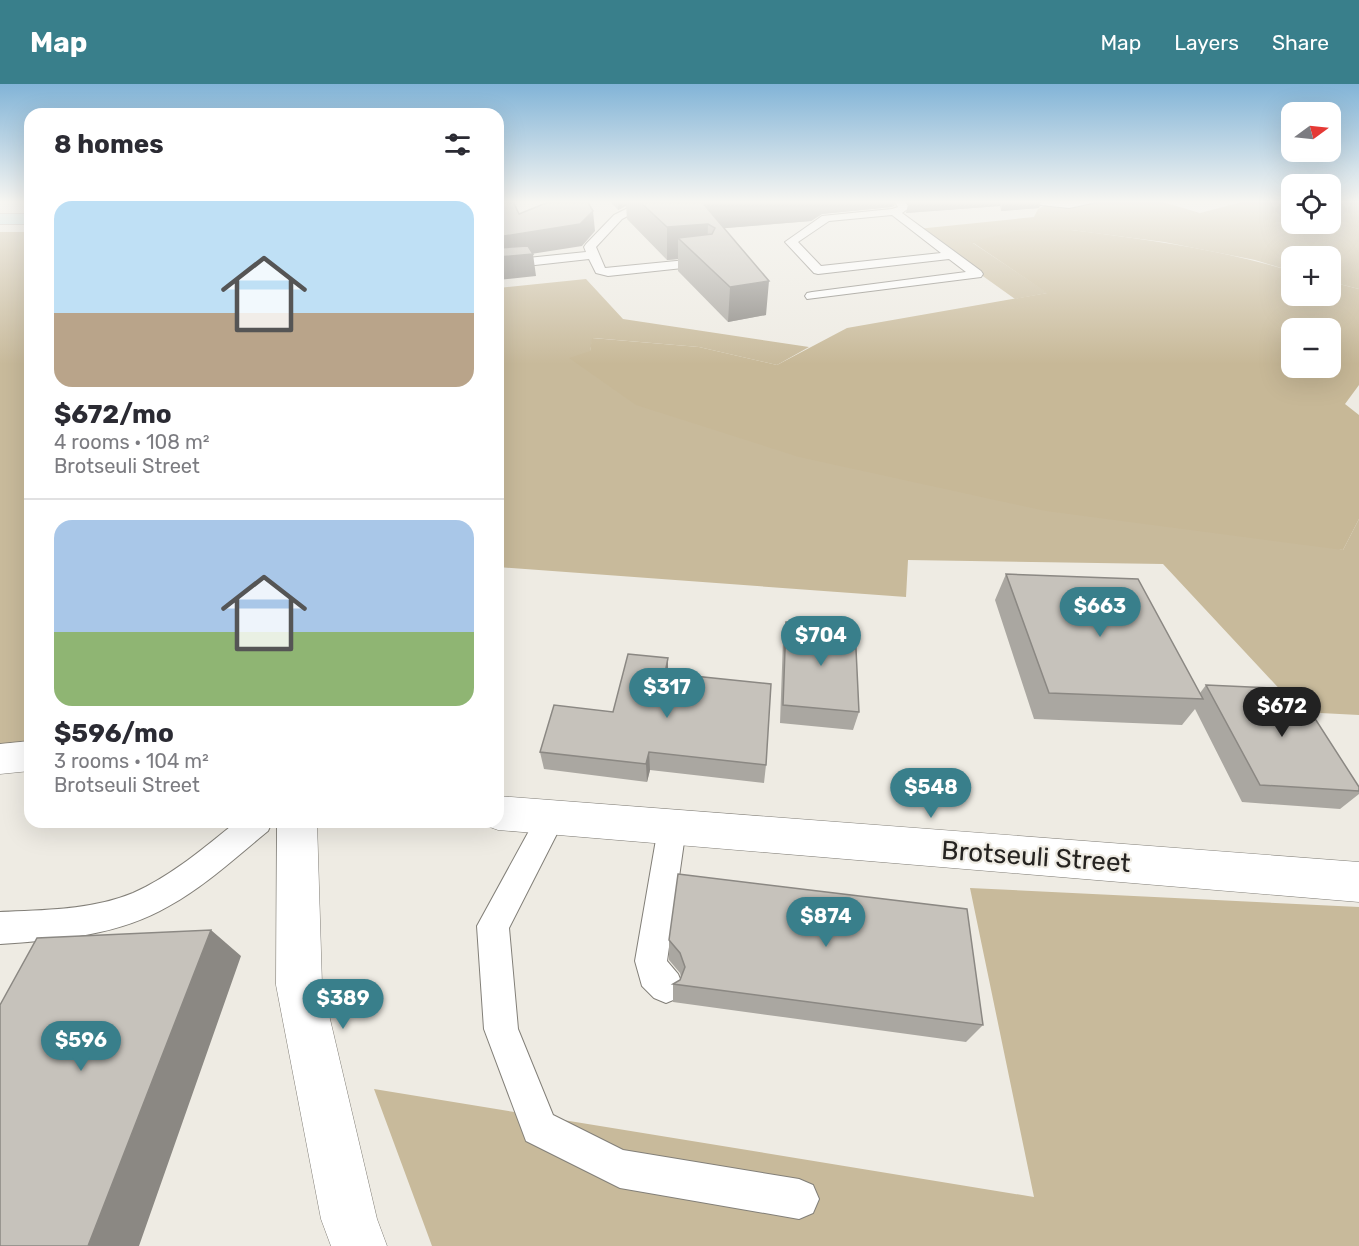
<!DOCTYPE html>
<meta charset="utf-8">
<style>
:root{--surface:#fff;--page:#f2f2f3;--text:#2b2b33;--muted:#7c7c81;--line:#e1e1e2;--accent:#397f8b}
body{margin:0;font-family:Rubik,sans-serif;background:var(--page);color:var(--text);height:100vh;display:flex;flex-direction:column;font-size:22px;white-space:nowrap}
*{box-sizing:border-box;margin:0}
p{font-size:20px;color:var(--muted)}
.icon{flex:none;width:33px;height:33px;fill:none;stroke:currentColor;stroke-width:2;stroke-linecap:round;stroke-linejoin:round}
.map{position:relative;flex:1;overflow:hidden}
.side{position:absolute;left:24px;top:24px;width:480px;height:720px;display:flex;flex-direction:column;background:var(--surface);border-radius:18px;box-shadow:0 6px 24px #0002}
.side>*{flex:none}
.needle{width:39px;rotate:75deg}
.controls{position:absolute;left:1281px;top:18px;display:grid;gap:12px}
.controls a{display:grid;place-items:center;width:60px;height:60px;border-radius:12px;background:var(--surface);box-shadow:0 6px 24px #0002;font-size:30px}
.price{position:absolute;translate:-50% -51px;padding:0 14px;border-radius:21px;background:var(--accent);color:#fff;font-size:20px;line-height:39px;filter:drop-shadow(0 2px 3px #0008)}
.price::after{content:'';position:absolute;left:50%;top:36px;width:18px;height:14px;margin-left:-9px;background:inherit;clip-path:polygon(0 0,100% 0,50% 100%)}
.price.on{background:#222;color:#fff}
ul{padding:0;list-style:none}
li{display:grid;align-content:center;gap:12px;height:318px;padding:0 30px}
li+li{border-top:2px solid var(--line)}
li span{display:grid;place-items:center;height:186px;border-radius:18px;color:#555}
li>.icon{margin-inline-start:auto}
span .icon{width:108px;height:108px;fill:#fffc;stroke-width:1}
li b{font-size:26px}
h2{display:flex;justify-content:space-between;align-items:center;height:72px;padding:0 30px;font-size:26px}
header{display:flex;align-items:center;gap:36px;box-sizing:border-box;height:84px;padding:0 30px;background:var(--accent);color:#fff}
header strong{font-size:28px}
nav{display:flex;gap:33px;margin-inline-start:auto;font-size:21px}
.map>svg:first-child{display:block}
.green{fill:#c8ba9b}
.forest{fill:#c7b897;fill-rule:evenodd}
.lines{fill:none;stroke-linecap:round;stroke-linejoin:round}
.service-casing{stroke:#827f78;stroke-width:2}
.minor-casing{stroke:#827f78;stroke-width:1}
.secondary-casing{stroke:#827f78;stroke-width:1}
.service{fill:#fff;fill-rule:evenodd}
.minor{fill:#fff;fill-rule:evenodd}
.secondary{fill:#c5e3e8;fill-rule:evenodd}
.wall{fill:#aaa7a1}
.shaded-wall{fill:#8b8883}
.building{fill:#c6c2bb;stroke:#8b8883;stroke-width:1.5}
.labels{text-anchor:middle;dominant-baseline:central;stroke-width:4.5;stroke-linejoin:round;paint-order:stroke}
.near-street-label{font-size:26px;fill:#252321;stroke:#eeebe3}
</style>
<header>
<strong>Map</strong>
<nav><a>Map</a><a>Layers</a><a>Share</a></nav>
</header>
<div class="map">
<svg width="1359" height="1162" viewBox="0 0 1359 1162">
<rect width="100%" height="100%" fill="#eeebe3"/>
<path class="green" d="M 1053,117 L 1159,117 L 1200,129 L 1246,117 L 1291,117 L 1292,140 L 1330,140 L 1331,117 L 1359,117 L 1359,205 L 1331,198 L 1330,172 L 1292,172 L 1291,187 L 1255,176 L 1164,158 L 1071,146 L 973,159 L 1048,209 L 1015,215 L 917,145 L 1034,133 L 1038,125 Z
M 0,148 L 30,148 L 30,658 L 0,661 Z
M 586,195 L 623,235 L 809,263 L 777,281 L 699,263 L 593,254 L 590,267 L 1343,466 L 1359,435 L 1359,631 L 1301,628 L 1163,480 L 908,476 L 906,513 L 498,483 L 498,204 Z
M 970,804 L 1359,823 L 1359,1162 L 432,1162 L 374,1005 L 1034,1113 Z"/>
<path class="forest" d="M 1071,146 C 1145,155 1219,165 1291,187 L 1292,212 L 1330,212 L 1331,198 L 1359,205 L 1359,301 L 1345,320 L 1359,331 L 1359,435 L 1343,466 L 1046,427 L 799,373 L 636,321 L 569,274 L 590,267 L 592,254 L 699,263 L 777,281 L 847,244 L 1047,209 L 972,158 L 1015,147 ZM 1292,244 L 1330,244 L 1330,284 L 1292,284 Z"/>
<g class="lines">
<defs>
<path id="service" d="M 642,117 L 656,117 L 622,135 L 596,163 L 605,184 L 707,174 L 713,178 L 711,181 L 608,192 L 596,189 L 589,175 L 498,185 L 498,177 L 586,168 L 584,163 L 586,160 L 614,131 Z
M 894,117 L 905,117 L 909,124 L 902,129 L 981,187 L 983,190 L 981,193 L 807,215 L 805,212 L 807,209 L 812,208 L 966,188 L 949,175 L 818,190 L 814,189 L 785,158 L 822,132 L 892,125 L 898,123 ZM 892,131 L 941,169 L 821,182 L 798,158 L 829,137 Z
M 1027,117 L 1102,117 L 1069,124 L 1032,120 Z
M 551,721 L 561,725 L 565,734 L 509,844 L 518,945 L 553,1031 L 623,1066 L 799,1095 L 813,1101 L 819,1115 L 813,1129 L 799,1135 L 620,1104 L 526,1057 L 484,945 L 477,842 L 541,725 Z
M 672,731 L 682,735 L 686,744 L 667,877 L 678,890 L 683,902 L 678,914 L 666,919 L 654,914 L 642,902 L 635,877 L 658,744 L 662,735 Z
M 236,738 L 272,738 L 268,747 C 236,773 205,802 169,822 C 118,852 58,856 0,860 L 0,828 C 43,826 92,826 133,809 C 171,792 204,764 236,738 Z"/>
<path id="minor" d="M 30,657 L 30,687 L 0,690 L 0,660 Z
M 498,712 L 1359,778 L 1359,818 L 498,746 L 484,741 L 483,738 L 498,738 Z
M 277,738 L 317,738 L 322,901 L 377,1135 L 387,1162 L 331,1162 L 321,1135 L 276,901 Z"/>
<path id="secondary" d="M 0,130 L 30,130 L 30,140 L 0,140 Z"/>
</defs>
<use href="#service" class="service-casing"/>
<use href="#minor" class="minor-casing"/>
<use href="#secondary" class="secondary-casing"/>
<use href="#service" class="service"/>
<use href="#minor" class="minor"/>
<use href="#secondary" class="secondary"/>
</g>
<path class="wall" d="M 610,117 L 895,117 L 894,122 L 892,123 L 822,130 L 811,137 L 724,144 L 766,231 L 728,238 L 678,187 L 678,175 L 667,176 L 627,135 L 626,122 L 618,126 Z
M 908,117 L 1041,117 L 1039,124 L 1001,127 L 1000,122 L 906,129 L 909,119 Z
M 1006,490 L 1200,609 L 1206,601 L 1359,703 L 1359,710 L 1340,725 L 1242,718 L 1195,625 L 1182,641 L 1034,635 L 995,516 Z
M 786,538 L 859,628 L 853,646 L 780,639 L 783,556 Z
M 668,574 L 668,589 L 766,681 L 764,699 L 650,686 L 647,698 L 544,685 L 540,668 L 613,628 Z
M 669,856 L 983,941 L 966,958 L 673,918 L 673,900 L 680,896 L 681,893 L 680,889 L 669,876 Z"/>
<path class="shaded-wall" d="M 618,117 L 626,117 L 626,122 L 618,126 Z
M 699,117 L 895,117 L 894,122 L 892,123 L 822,130 L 811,137 L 715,145 L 715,144 L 708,140 L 707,172 L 678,154 L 678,175 L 667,176 L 667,143 Z
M 909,117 L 1001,117 L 1000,122 L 906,129 Z
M 1003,117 L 1041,117 L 1039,124 L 1001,127 Z
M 593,127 L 595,147 L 582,162 L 531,170 L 533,170 L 536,192 L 498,196 L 498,153 Z
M 769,197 L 766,231 L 728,238 L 730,203 Z
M 668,574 L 668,592 L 665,589 Z
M 649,668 L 650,686 L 647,698 L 646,680 Z
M 211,846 L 241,872 L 139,1162 L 88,1162 Z"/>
<path class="building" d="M 498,117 L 513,117 L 519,130 L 551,117 L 587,117 L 593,127 L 580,140 L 498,153 Z
M 639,117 L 701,117 L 769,197 L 730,203 L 678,154 L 712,150 L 715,144 L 708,140 L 667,143 Z
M 528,162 L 533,170 L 498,173 L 498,164 Z
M 1006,490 L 1138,495 L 1203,615 L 1049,609 Z
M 786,538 L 855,544 L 859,628 L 783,621 Z
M 628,570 L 668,574 L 665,589 L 771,600 L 766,681 L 649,668 L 646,680 L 540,668 L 554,621 L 613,628 Z
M 1206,601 L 1296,605 L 1359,703 L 1359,707 L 1260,701 Z
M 678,790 L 967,825 L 983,941 L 673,900 L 680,896 L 685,883 L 680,869 L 669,856 Z
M 211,846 L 88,1162 L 0,1162 L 0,921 L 37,854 Z"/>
<linearGradient id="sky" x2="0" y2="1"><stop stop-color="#82b4d7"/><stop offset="0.42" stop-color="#f7f6f2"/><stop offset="1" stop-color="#f7f6f2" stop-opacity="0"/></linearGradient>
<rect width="1359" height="280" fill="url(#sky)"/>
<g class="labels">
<g class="near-street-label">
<text transform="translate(1036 773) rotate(4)">Brotseuli Street</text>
</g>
</g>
</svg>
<div class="controls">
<a><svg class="needle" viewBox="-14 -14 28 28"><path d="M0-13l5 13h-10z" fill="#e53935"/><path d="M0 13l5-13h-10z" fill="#7c7c81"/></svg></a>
<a><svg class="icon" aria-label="locate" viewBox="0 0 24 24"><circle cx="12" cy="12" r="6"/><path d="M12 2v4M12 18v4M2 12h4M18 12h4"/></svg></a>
<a>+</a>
<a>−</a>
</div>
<b class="price" style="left:1100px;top:554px">$663</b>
<b class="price" style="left:821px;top:583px">$704</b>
<b class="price" style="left:667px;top:635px">$317</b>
<b class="price on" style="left:1282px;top:654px">$672</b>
<b class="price" style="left:931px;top:735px">$548</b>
<b class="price" style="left:826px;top:864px">$874</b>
<b class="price" style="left:343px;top:946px">$389</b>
<b class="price" style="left:81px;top:988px">$596</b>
<section class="side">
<h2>8 homes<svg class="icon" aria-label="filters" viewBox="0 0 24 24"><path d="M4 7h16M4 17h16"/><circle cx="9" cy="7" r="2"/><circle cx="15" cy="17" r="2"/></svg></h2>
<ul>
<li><span style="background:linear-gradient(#bfe0f5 60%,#b9a48a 0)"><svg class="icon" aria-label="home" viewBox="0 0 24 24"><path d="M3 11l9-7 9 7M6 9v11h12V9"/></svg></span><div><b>$672/mo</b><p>4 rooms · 108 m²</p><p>Brotseuli Street</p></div></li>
<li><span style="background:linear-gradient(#a9c7e8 60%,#8fb573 0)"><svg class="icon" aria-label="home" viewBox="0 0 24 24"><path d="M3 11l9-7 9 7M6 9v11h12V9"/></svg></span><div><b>$596/mo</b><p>3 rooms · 104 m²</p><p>Brotseuli Street</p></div></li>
</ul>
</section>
</div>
